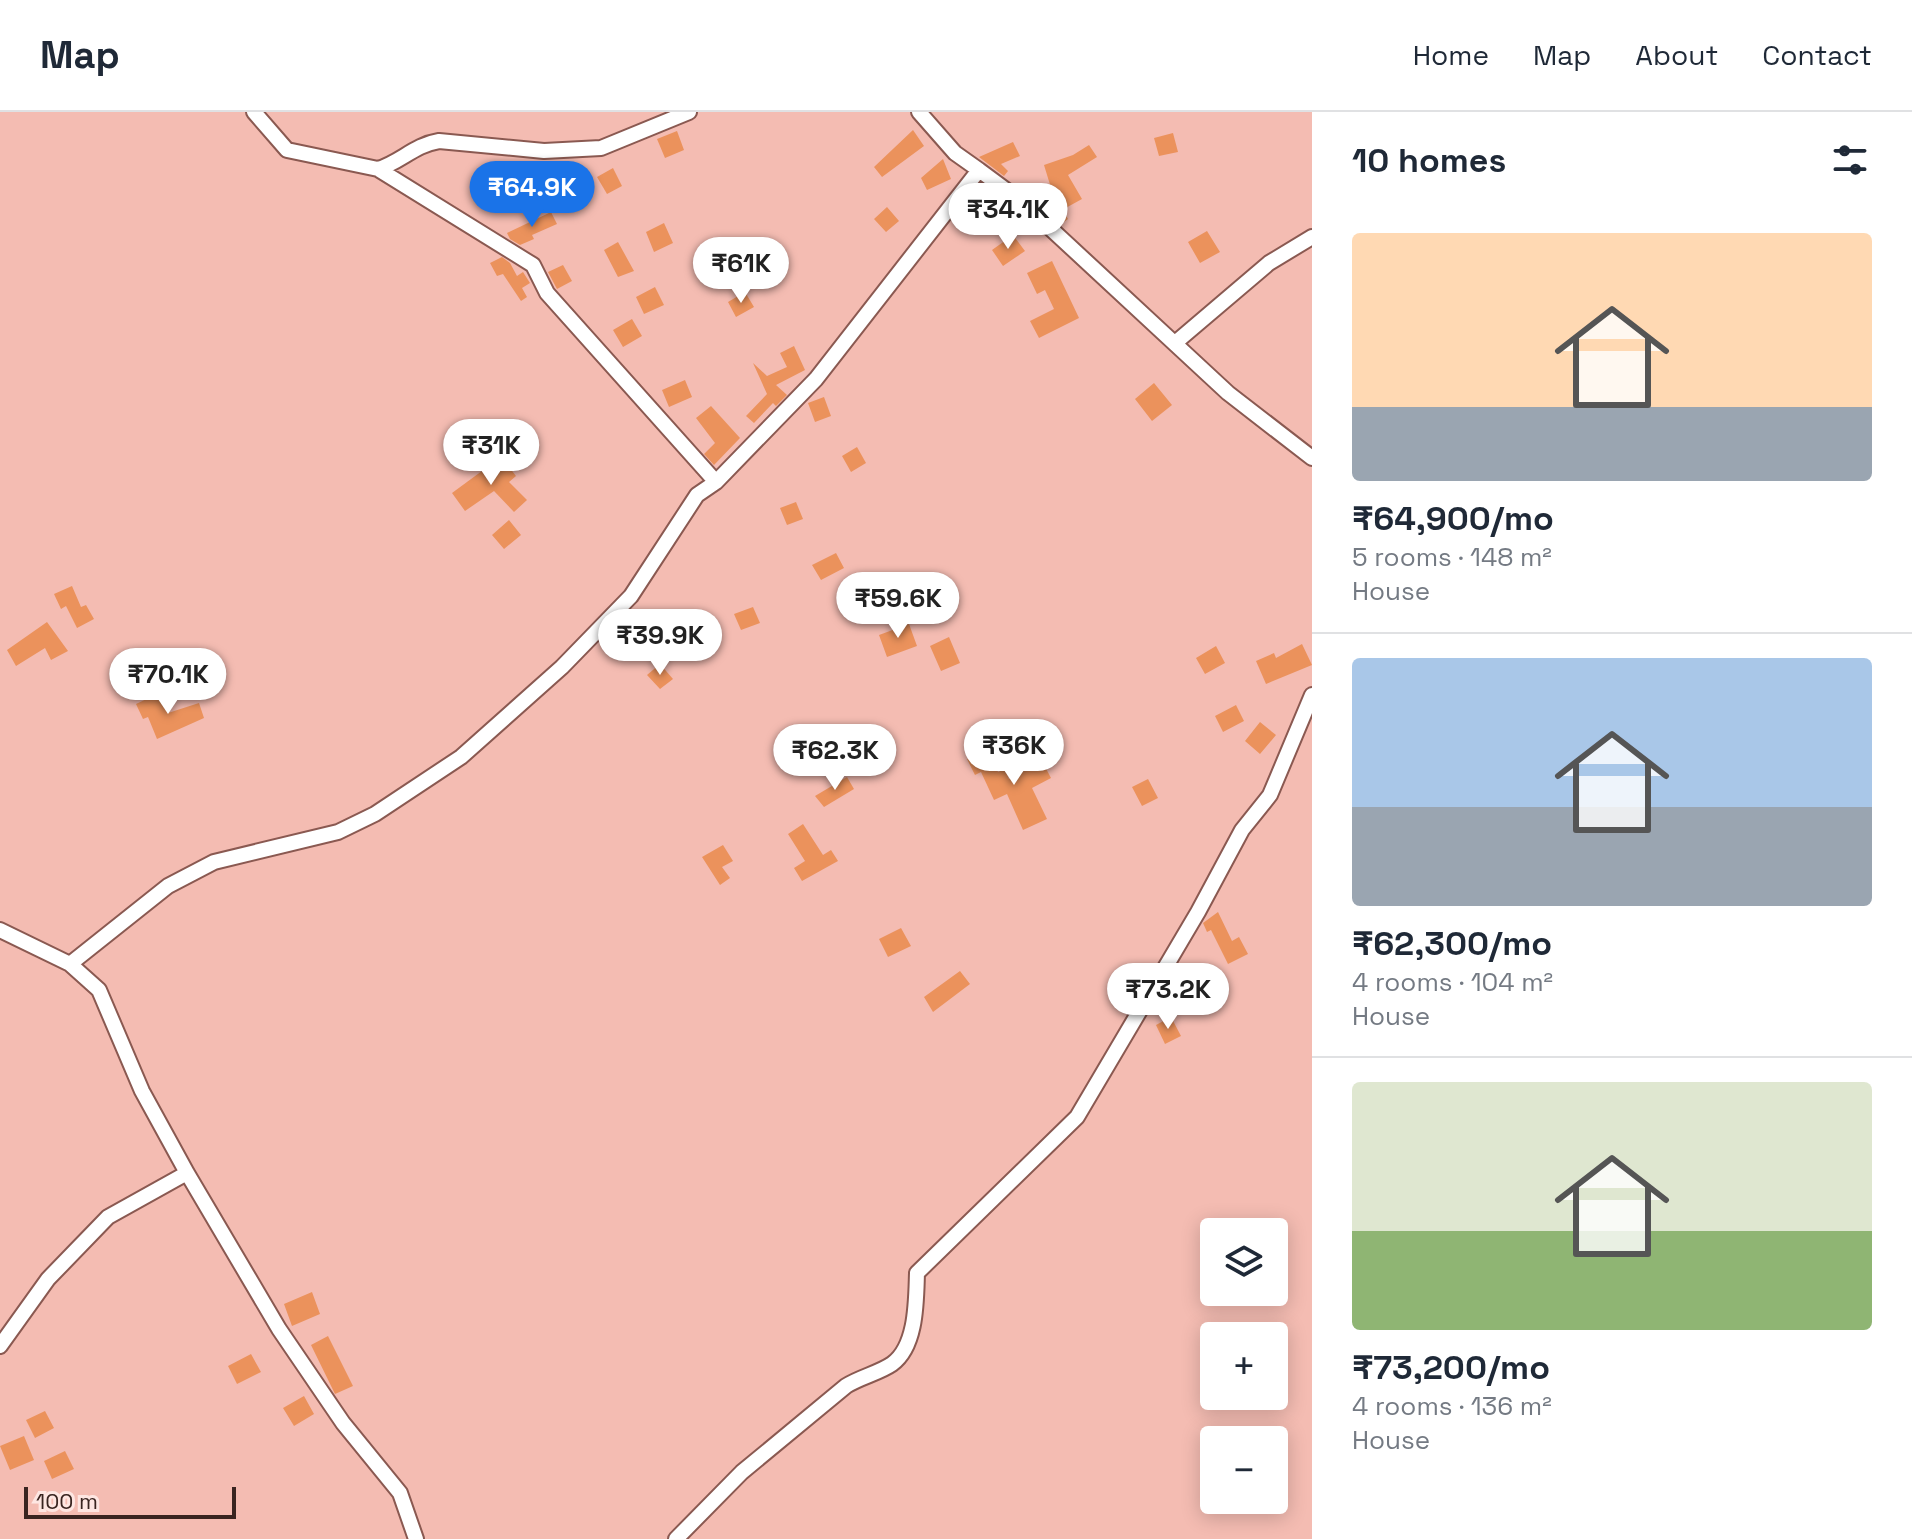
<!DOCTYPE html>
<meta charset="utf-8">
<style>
:root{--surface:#fff;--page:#f2f2f3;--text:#1f2937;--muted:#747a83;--line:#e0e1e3;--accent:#1a73e8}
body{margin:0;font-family:"Space Grotesk",sans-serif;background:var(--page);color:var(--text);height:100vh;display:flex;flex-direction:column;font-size:30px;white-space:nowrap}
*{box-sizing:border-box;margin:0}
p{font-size:26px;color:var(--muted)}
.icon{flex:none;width:44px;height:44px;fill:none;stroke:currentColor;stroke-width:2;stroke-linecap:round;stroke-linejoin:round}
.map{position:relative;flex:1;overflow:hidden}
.side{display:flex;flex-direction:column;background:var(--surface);width:600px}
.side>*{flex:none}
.fabs{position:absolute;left:1200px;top:1106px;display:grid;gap:16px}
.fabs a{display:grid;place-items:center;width:88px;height:88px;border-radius:8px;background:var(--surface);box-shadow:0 4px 20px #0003;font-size:40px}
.scale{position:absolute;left:24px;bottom:20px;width:212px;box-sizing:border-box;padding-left:8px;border:4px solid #392420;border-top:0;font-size:22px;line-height:28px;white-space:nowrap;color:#392420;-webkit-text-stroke:6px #fee6e2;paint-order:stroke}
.price{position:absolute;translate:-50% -68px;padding:0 18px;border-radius:28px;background:#fff;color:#222;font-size:26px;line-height:52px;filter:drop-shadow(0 2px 4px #0008)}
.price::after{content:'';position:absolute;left:50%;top:48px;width:24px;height:18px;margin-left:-12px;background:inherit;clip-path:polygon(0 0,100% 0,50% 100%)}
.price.on{background:var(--accent);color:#fff}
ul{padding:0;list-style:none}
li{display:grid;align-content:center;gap:16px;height:424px;padding:0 40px}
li+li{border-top:2px solid var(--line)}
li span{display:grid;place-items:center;height:248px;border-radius:8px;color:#555}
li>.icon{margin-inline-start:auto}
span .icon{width:144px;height:144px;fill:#fffc;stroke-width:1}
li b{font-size:34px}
h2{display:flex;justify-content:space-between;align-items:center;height:96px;padding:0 40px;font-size:34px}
header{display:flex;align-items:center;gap:48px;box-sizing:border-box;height:112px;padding:0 40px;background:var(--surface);border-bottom:2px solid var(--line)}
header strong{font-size:38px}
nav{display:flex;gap:44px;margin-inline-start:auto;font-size:28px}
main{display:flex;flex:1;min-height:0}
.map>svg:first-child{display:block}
.building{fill:#eb925c}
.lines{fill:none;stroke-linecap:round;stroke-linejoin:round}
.minor-casing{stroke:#8a5951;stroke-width:18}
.minor{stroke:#fff;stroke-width:14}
</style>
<header>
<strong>Map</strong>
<nav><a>Home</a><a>Map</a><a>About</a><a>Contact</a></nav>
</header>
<main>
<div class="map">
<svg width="1312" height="1427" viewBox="0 0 1312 1427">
<rect width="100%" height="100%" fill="#f4bcb2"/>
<path class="building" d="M 913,18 L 924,34 L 882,65 L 874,55 Z
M 677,19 L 684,38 L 665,46 L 657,27 Z
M 1173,21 L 1178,40 L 1159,44 L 1154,26 Z
M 1013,30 L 1020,44 L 1001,52 L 1008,59 L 1004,64 L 979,45 Z
M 1089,33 L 1097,45 L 1068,63 L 1082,87 L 1062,98 L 1068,107 L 1061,112 L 1044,97 L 1055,89 L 1044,53 L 1073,43 Z
M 943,47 L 951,67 L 927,78 L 921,66 Z
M 543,54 L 552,72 L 532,82 L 523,63 Z
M 613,56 L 622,74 L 607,82 L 597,65 Z
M 979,79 L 998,102 L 981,116 L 964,94 Z
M 887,95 L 899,109 L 886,120 L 874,107 Z
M 551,100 L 557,112 L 532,123 L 534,127 L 520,133 L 510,127 L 507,121 Z
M 664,111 L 673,131 L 654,140 L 646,120 Z
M 1207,119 L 1220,140 L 1200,151 L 1188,130 Z
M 1013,123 L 1025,139 L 1003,154 L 992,138 Z
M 618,130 L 634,159 L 618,165 L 604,138 Z
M 502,145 L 510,151 L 517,164 L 523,160 L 530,171 L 522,176 L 527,185 L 521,189 L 503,162 L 497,164 L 490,151 Z
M 1052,149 L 1079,206 L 1039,226 L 1030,209 L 1054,197 L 1045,178 L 1037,182 L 1027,161 Z
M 563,153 L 572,169 L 557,177 L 548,160 Z
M 655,175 L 664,193 L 644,202 L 636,185 Z
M 745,180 L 754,195 L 736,205 L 728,190 Z
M 632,207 L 642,224 L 623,235 L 613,218 Z
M 794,234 L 805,258 L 776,273 L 787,283 L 776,294 L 773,291 L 754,311 L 746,304 L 767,282 L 753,251 L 767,264 L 787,255 L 780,241 Z
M 685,268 L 692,285 L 669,295 L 662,278 Z
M 1154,271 L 1172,293 L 1152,309 L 1135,287 Z
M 824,285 L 831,304 L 815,310 L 808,291 Z
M 711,294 L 740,326 L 714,353 L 704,342 L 715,331 L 696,306 Z
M 857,335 L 866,351 L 851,360 L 842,344 Z
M 501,345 L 516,364 L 509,370 L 527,388 L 514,400 L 494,379 L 465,399 L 452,381 Z
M 796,390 L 803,407 L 787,413 L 780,396 Z
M 509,408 L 521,423 L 504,437 L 492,423 Z
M 836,441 L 844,456 L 821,468 L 812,453 Z
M 72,474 L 81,495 L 86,493 L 94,507 L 77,516 L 66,494 L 61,497 L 54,482 Z
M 753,495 L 760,511 L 741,518 L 734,502 Z
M 651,506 L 658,522 L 640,530 L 633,515 Z
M 47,510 L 68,539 L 51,548 L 45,536 L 16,554 L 7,538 Z
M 909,512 L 917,534 L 887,545 L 879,523 Z
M 949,525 L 960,551 L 941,559 L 930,534 Z
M 1302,532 L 1312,553 L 1266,572 L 1256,549 L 1274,541 L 1276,546 Z
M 1216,534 L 1225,551 L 1205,562 L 1196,546 Z
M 660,552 L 673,567 L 660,577 L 647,563 Z
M 159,581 L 168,601 L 199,591 L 204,606 L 157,627 L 148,605 L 143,607 L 136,592 Z
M 1236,593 L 1244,609 L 1223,620 L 1215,604 Z
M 1260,610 L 1276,623 L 1260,642 L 1245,629 Z
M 988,637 L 998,660 L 1005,657 L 1009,667 L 1042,649 L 1051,666 L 1032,676 L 1047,707 L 1023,718 L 1007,682 L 994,688 L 981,660 L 975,663 L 967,647 Z
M 847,665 L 854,677 L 824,695 L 815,684 Z
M 1148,667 L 1158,686 L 1142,694 L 1132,675 Z
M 803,712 L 823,743 L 831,738 L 838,749 L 802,769 L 794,756 L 805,749 L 788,722 Z
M 723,733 L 733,749 L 722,755 L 730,766 L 720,773 L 702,745 Z
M 1218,800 L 1232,829 L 1239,825 L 1248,842 L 1228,852 L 1211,818 L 1207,820 L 1203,811 Z
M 901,816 L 911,834 L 888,845 L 879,827 Z
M 1196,853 L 1205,878 L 1182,887 L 1172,863 Z
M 960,859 L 970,872 L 933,900 L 924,885 Z
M 1171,905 L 1181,924 L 1165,932 L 1156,913 Z
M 312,1180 L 320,1202 L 292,1214 L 284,1192 Z
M 328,1224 L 353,1274 L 335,1282 L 311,1233 Z
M 251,1242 L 261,1260 L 237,1272 L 228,1254 Z
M 304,1284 L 314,1302 L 294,1314 L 283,1296 Z
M 45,1299 L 54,1316 L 35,1326 L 26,1308 Z
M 24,1324 L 34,1348 L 10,1358 L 0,1334 Z
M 65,1339 L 74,1357 L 52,1367 L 44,1349 Z"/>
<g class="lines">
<defs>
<path id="minor" d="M 254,0 L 287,38 L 378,57 C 401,50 414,33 439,29 L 544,39 L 601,36 L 689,0
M 378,57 L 533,153 L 547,181 L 716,370
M 979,58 L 1022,90 L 1228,281 L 1312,346
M 1175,231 L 1269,151 L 1312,125
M 0,818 L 70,852 L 99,878 L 142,979 L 187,1061 L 279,1217 L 343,1311 L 400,1381 L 416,1427
M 70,852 L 168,774 L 214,750 L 338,720 L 375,702 L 461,645 L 562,555 L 631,484 L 697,383 L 716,370 L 816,267 L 979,58 L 955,41 L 919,0
M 0,1234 L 48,1167 L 108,1105 L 187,1061
M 676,1427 L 742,1360 L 846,1274 C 860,1265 879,1261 892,1252 C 917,1234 916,1188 917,1161 L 1077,1005 L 1198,800 L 1242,718 L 1270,683 L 1312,583"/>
</defs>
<use href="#minor" class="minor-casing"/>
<use href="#minor" class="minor"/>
</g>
</svg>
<div class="fabs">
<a><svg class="icon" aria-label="layers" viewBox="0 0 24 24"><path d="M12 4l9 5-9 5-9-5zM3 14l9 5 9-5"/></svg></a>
<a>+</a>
<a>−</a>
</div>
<div class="scale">100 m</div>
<b class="price on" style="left:532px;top:117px">₹64.9K</b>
<b class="price" style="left:1008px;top:139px">₹34.1K</b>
<b class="price" style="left:741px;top:193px">₹61K</b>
<b class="price" style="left:491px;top:375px">₹31K</b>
<b class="price" style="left:898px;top:528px">₹59.6K</b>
<b class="price" style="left:660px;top:565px">₹39.9K</b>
<b class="price" style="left:168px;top:604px">₹70.1K</b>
<b class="price" style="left:1014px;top:675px">₹36K</b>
<b class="price" style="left:835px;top:680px">₹62.3K</b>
<b class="price" style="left:1168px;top:919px">₹73.2K</b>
</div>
<section class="side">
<h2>10 homes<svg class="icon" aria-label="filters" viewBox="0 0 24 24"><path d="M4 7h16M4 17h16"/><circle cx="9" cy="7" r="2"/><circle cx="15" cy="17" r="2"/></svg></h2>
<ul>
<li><span style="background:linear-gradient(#ffd9b3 70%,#9aa5b1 0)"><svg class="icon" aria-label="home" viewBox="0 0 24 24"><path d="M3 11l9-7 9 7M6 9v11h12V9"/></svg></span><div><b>₹64,900/mo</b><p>5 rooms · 148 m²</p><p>House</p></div></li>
<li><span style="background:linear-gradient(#a9c7e8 60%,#9aa5b1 0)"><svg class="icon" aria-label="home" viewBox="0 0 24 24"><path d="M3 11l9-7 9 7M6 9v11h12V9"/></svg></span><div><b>₹62,300/mo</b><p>4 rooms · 104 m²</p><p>House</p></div></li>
<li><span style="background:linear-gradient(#dfe7d0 60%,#8fb573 0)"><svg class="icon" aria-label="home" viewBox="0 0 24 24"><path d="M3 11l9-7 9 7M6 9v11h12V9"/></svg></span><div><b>₹73,200/mo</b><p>4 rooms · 136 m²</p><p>House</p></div></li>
</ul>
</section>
</main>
